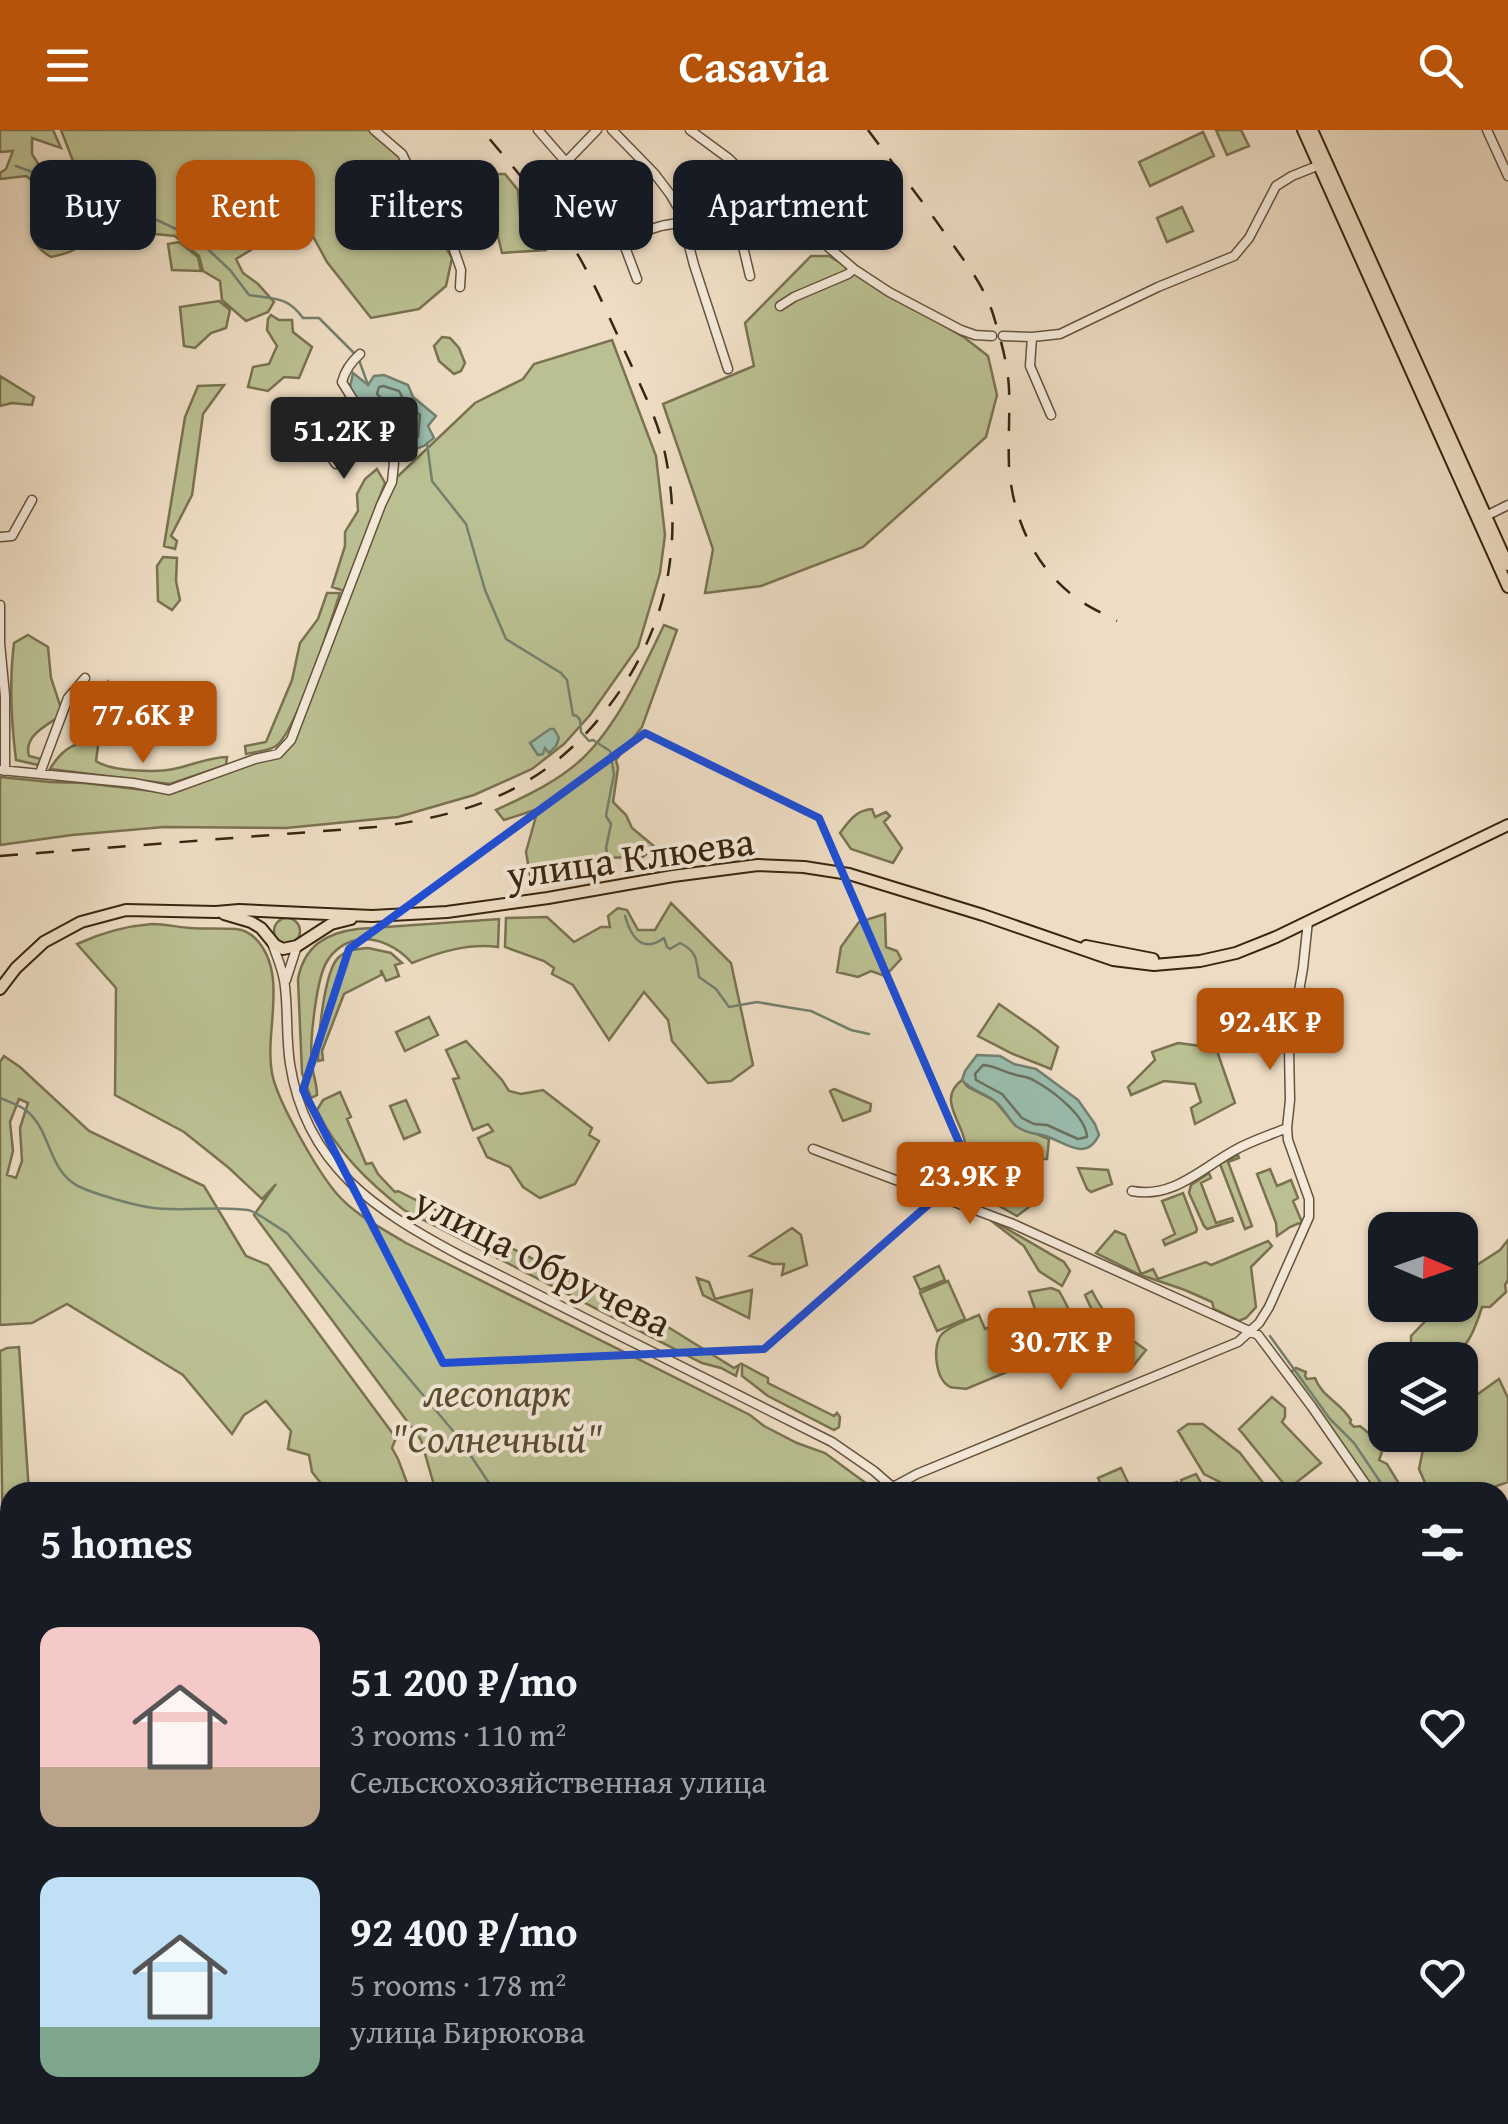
<!DOCTYPE html>
<meta charset="utf-8">
<style>
:root{--surface:#171b24;--page:#20242c;--text:#f1f3f6;--muted:#9ea1a6;--accent:#b45309}
body{margin:0;font-family:"Gentium Book Plus",serif;background:var(--page);color:var(--text);height:100vh;display:flex;flex-direction:column;font-size:38px;white-space:nowrap}
*{box-sizing:border-box;margin:0}
p{font-size:32px;color:var(--muted)}
.icon{flex:none;width:55px;height:55px;fill:none;stroke:currentColor;stroke-width:2;stroke-linecap:round;stroke-linejoin:round}
.map{position:relative;flex:1;overflow:hidden}
.sheet{position:absolute;left:0px;top:1352px;width:1510px;height:642px;display:flex;flex-direction:column;background:var(--surface);border-radius:30px 30px 0 0;box-shadow:0 2px 8px #0004}
.sheet>*{flex:none}
.guide{position:absolute;left:30px;top:30px;width:1000px;height:90px;display:flex;gap:20px}
.needle{width:65px;rotate:92deg}
.buttons{position:absolute;left:1368px;top:1082px;display:grid;gap:20px}
.buttons a{display:grid;place-items:center;width:110px;height:110px;border-radius:20px;background:var(--surface);box-shadow:0 2px 8px #0004;font-size:50px}
.price{position:absolute;translate:-50% -85px;padding:0 22px;border-radius:10px;background:var(--accent);color:#fff;font-size:32px;line-height:65px;filter:drop-shadow(0 2px 5px #0008)}
.price::after{content:'';position:absolute;left:50%;top:60px;width:30px;height:22px;margin-left:-15px;background:inherit;clip-path:polygon(0 0,100% 0,50% 100%)}
.price.on{background:#222;color:#fff}
ul{padding:0;list-style:none}
li{display:flex;align-items:center;gap:30px;height:250px;padding:0 40px}
li span{display:grid;place-items:center;flex:none;width:280px;height:200px;border-radius:20px;color:#555}
li>.icon{margin-inline-start:auto}
span .icon{width:120px;height:120px;fill:#fffc;stroke-width:1}
li b{font-size:42px}
h2{display:flex;justify-content:space-between;align-items:center;height:120px;padding:0 40px;font-size:42px}
.pill{padding:0 35px;border-radius:20px;background:var(--surface);box-shadow:0 2px 8px #0004;font-size:35px;line-height:90px}
.pill.on{background:var(--accent);color:#fff}
header{display:flex;justify-content:space-between;align-items:center;height:130px;padding:0 40px;background:var(--accent);color:#fff;font-size:45px;font-weight:800}
.map>svg:first-child{display:block}
.green{fill:#bbc092;stroke:#7a7250;stroke-width:2.5;fill-rule:evenodd}
.water{fill:#9bbdae;stroke:#73806e;stroke-width:2.5}
.lines{fill:none;stroke-linecap:round;stroke-linejoin:round}
.shore{stroke:#6a715e;stroke-width:2.5}
.stream{stroke:#73806e;stroke-width:2.5}
.river{stroke:#9bbdae;stroke-width:11}
.minor-casing{stroke:#66533c;stroke-width:11}
.major-casing{stroke:#38250f;stroke-width:14}
.minor{stroke:#f4e9d9;stroke-width:8}
.major{stroke:#eeddc4;stroke-width:10}
.rail{stroke:#38250f;stroke-width:2.5;stroke-dasharray:18 18;stroke-linecap:butt}
.marked{fill:none;stroke:#1d4ed8;stroke-width:8;stroke-linejoin:round}
.labels{text-anchor:middle;dominant-baseline:central;stroke-width:8;stroke-linejoin:round;paint-order:stroke}
.street-label{font-size:40px;fill:#38250f;stroke:#f4e9d9}
.park-label{font-size:40px;font-style:italic;fill:#594c30;stroke:#f4e9d9}
</style>
<header><svg class="icon" aria-label="menu" viewBox="0 0 24 24"><path d="M4 6h16M4 12h16M4 18h16"/></svg>Casavia<svg class="icon" aria-label="search" viewBox="0 0 24 24"><circle cx="10" cy="10" r="6"/><path d="M15 15l6 6"/></svg></header>
<div class="map">
<svg width="1508" height="1994" viewBox="0 0 1508 1994">
<rect width="100%" height="100%" fill="#eeddc4"/>
<filter id="stains"><feTurbulence type="fractalNoise" baseFrequency=".002" numOctaves="4"/><feColorMatrix values="0 0 0 0 .2 0 0 0 0 .09 0 0 0 0 .02 0 0 0 .5 -.17"/></filter>
<radialGradient id="worn" r=".72"><stop offset=".6" stop-color="#630" stop-opacity="0"/><stop offset="1" stop-color="#630" stop-opacity=".3"/></radialGradient>
<path class="green" d="M 0,0 L 53,0 L 61,18 L 32,8 L 32,24 L 45,45 L 42,58 L 26,46 L 0,49 L 0,43 L 6,39 L 13,21 L 0,22 Z
M 61,0 L 370,0 L 400,26 L 403,46 L 452,128 L 446,156 L 419,179 L 371,188 L 327,132 L 310,101 L 292,95 L 236,129 L 243,143 L 258,154 L 274,172 L 268,182 L 246,191 L 222,170 L 220,151 L 203,141 L 199,126 L 175,106 L 145,103 L 114,94 L 107,82 L 74,64 L 67,37 L 73,31 Z
M 1216,0 L 1241,0 L 1249,16 L 1227,25 Z
M 1203,2 L 1214,26 L 1150,56 L 1139,32 Z
M 488,44 L 505,44 L 518,60 L 521,98 L 525,104 L 538,93 L 549,96 L 546,120 L 502,123 L 493,86 L 470,57 Z
M 1182,77 L 1193,101 L 1167,112 L 1157,88 Z
M 84,94 L 91,104 C 80,120 69,123 51,127 C 42,122 35,114 32,105 Z
M 179,112 L 198,127 L 201,141 L 172,140 L 168,114 Z
M 811,126 L 829,126 L 965,208 L 988,226 L 997,265 L 986,307 L 863,417 L 761,456 L 705,463 L 713,419 L 663,274 L 754,236 L 745,193 Z
M 219,171 L 230,180 L 226,198 L 211,203 L 195,218 L 184,216 L 180,177 Z
M 271,185 L 279,190 L 292,190 L 293,202 L 312,217 L 299,248 L 284,247 L 268,261 L 248,257 L 253,237 L 269,234 L 277,216 L 267,200 L 268,189 Z
M 442,207 L 450,208 L 459,218 L 465,233 L 461,241 L 454,244 L 439,231 L 434,216 Z
M 612,210 L 656,326 L 665,405 L 660,443 L 638,517 L 590,585 L 564,614 L 532,639 L 474,665 L 398,687 L 286,698 L 164,697 L 72,705 L 0,715 L 0,647 L 50,652 L 84,653 L 170,663 L 252,633 L 277,628 L 292,615 L 395,349 L 475,273 L 523,249 L 534,234 Z
M 0,246 L 34,267 L 32,275 L 12,273 L 0,276 Z
M 224,255 L 203,284 L 192,365 L 171,406 L 177,411 L 175,419 L 164,416 L 185,287 L 198,256 Z
M 377,339 L 385,353 L 344,461 L 332,457 L 345,416 L 345,402 L 358,381 L 357,364 L 365,349 Z
M 163,427 L 177,428 L 176,451 L 180,470 L 172,480 L 158,471 L 157,436 Z
M 327,463 L 340,463 C 331,491 296,602 276,616 C 269,621 254,622 246,624 L 245,616 L 266,612 L 292,550 L 300,513 L 318,489 Z
M 664,495 L 677,500 L 642,597 L 616,630 L 618,638 L 613,672 L 626,685 L 632,698 L 655,717 L 643,727 L 595,728 L 530,745 L 526,722 L 538,679 L 504,690 L 496,680 C 526,666 559,651 583,628 C 618,594 643,539 664,495 Z
M 28,505 L 48,517 L 51,548 L 63,584 C 48,595 23,605 29,626 L 41,629 L 38,635 L 16,630 C 11,591 9,553 14,513 Z
M 107,552 L 96,631 C 112,642 160,643 178,638 C 195,634 211,627 227,627 L 226,635 L 170,654 L 50,639 C 60,622 71,614 91,610 L 103,555 Z
M 872,679 L 875,687 L 886,682 L 890,686 L 884,692 L 902,718 L 893,733 L 851,719 L 840,703 C 849,691 856,680 872,679 Z
M 671,773 L 731,833 L 753,935 L 731,951 L 708,953 L 672,911 L 668,890 L 644,862 L 609,910 L 573,855 L 552,844 L 554,838 L 544,831 L 505,817 L 506,788 L 547,787 L 574,812 L 601,797 L 610,797 L 608,786 L 618,778 L 627,780 L 638,800 L 655,800 Z
M 885,784 L 886,817 L 897,821 L 901,829 L 885,846 L 871,841 L 858,847 L 837,842 L 841,817 L 859,792 Z
M274 801a13 13 0 1 1 26 0a13 13 0 1 1-26 0Z
M 499,789 L 498,817 C 468,813 440,822 412,833 C 399,818 377,806 357,810 C 341,813 328,825 323,840 C 316,860 309,913 312,934 C 313,945 317,954 317,965 L 311,968 L 302,943 L 298,849 C 304,817 325,803 357,799 Z
M 152,794 C 165,794 177,797 190,798 C 205,799 221,798 236,799 C 244,800 251,804 256,809 C 289,844 264,901 272,943 C 277,971 318,1042 337,1064 C 355,1085 383,1099 406,1113 L 750,1285 L 764,1296 L 797,1313 L 825,1323 L 878,1362 L 436,1362 L 421,1310 L 254,1085 L 276,1054 L 262,1069 L 229,1038 L 184,1002 L 115,965 L 116,858 L 77,814 C 101,803 125,796 152,794 Z
M 368,818 L 391,823 L 402,833 L 395,835 L 399,846 L 386,851 L 381,840 L 381,845 L 344,864 L 322,921 L 323,930 L 318,931 C 318,909 324,842 338,828 C 347,819 357,819 368,818 Z
M 999,874 L 1038,901 L 1058,917 L 1051,939 L 1013,924 L 978,906 Z
M 429,887 L 438,905 L 405,921 L 396,902 Z
M 466,911 L 502,950 L 509,961 L 521,964 L 543,960 L 592,998 L 589,1005 L 599,1011 L 575,1054 L 540,1068 L 523,1057 L 510,1037 L 487,1027 L 478,1008 L 493,1001 L 488,994 L 473,1000 L 453,949 L 459,948 L 446,920 Z
M 1178,913 L 1216,918 L 1235,973 L 1195,994 L 1191,978 L 1201,972 L 1195,954 L 1164,951 L 1131,965 L 1128,957 L 1155,930 L 1152,922 Z
M 4,926 L 20,937 L 89,1001 L 204,1056 L 246,1126 L 268,1135 L 396,1308 L 392,1318 L 398,1329 L 409,1358 L 406,1362 L 328,1362 L 312,1342 L 309,1325 L 288,1319 L 291,1301 L 266,1271 L 244,1285 L 232,1304 L 183,1245 L 67,1174 L 32,1193 L 0,1195 L 0,932 ZM 19,969 L 28,973 L 20,998 L 22,1031 L 16,1048 L 7,1045 L 13,1021 L 10,992 Z
M 962,950 L 968,957 L 995,971 L 1016,996 L 1049,1009 L 1047,1029 L 1037,1029 L 1036,1045 L 1031,1046 L 1041,1068 L 1017,1086 L 966,1057 C 966,1042 968,1023 964,1008 C 958,987 939,967 962,950 Z
M 834,959 L 871,974 L 870,981 L 843,991 L 830,961 Z
M 340,962 L 351,987 L 347,989 L 366,1034 L 372,1033 L 378,1044 L 395,1062 L 398,1061 L 668,1197 L 734,1238 L 739,1235 L 736,1246 L 721,1238 L 702,1233 L 404,1080 C 368,1052 336,1021 317,980 L 323,970 Z
M 406,970 L 420,1002 L 404,1009 L 390,976 Z
M 1238,1025 L 1239,1028 L 1228,1032 L 1252,1096 L 1245,1099 L 1220,1034 Z
M 1078,1038 L 1108,1040 L 1112,1054 L 1091,1062 L 1087,1059 Z
M 1270,1039 L 1277,1056 L 1291,1050 L 1298,1068 L 1293,1071 L 1302,1092 L 1290,1097 L 1277,1106 L 1276,1093 L 1257,1044 Z
M 1209,1043 L 1211,1048 L 1201,1053 L 1216,1093 L 1232,1088 L 1233,1091 L 1207,1099 L 1204,1096 L 1189,1063 L 1191,1055 Z
M 1183,1063 L 1197,1099 L 1196,1102 L 1165,1115 L 1163,1110 L 1175,1104 L 1162,1071 Z
M 985,1086 L 1064,1132 L 1070,1141 L 1062,1156 L 1039,1141 L 1024,1116 Z
M 792,1098 L 801,1105 L 807,1135 L 782,1145 L 784,1134 L 773,1134 L 750,1126 Z
M 1115,1101 L 1125,1105 L 1141,1144 L 1153,1139 L 1158,1149 L 1206,1132 L 1211,1135 L 1216,1133 L 1268,1111 L 1272,1116 L 1251,1137 L 1256,1177 L 1246,1188 L 1239,1191 L 1214,1179 L 1212,1172 L 1185,1160 L 1138,1144 L 1096,1123 Z
M 1508,1110 L 1508,1150 L 1505,1155 L 1506,1162 L 1490,1177 L 1482,1177 C 1476,1196 1467,1224 1444,1230 C 1434,1232 1420,1230 1409,1230 L 1411,1227 L 1411,1206 L 1433,1183 L 1436,1175 L 1460,1175 L 1460,1146 L 1500,1120 Z
M 939,1136 L 945,1150 L 920,1160 L 914,1147 Z
M 697,1148 L 709,1152 L 715,1169 L 752,1160 L 749,1188 L 703,1165 Z
M 948,1151 L 965,1189 L 937,1201 L 920,1163 Z
M 1051,1158 L 1059,1161 C 1070,1180 1082,1200 1065,1218 L 966,1259 C 962,1258 953,1258 950,1257 C 935,1249 932,1215 942,1204 C 951,1195 968,1190 979,1185 L 985,1199 L 1035,1179 L 1029,1162 Z
M 1092,1161 C 1105,1187 1121,1203 1146,1220 L 1133,1236 L 1125,1231 L 1118,1211 L 1108,1215 L 1085,1165 Z
M 19,1217 L 29,1362 L 10,1362 L 9,1696 L 0,1685 L 0,1530 L 4,1489 L 0,1221 L 7,1218 Z
M 742,1234 L 768,1248 L 768,1253 L 834,1286 L 837,1283 L 840,1287 L 839,1297 L 834,1300 L 768,1266 L 742,1246 Z
M 1296,1238 L 1306,1242 L 1305,1246 L 1307,1249 L 1315,1248 C 1322,1267 1339,1271 1351,1290 L 1350,1293 L 1354,1297 L 1360,1296 L 1371,1305 L 1371,1310 L 1382,1322 L 1379,1330 L 1387,1334 L 1404,1362 L 1376,1362 L 1291,1242 Z
M 1499,1249 L 1508,1268 L 1508,1352 L 1494,1357 L 1493,1362 L 1429,1362 L 1419,1339 L 1426,1305 L 1460,1305 L 1460,1277 Z
M 1272,1267 L 1285,1278 L 1285,1287 L 1282,1292 L 1321,1333 L 1288,1359 L 1239,1299 Z
M 1188,1294 L 1203,1294 L 1240,1323 L 1270,1362 L 1240,1362 L 1204,1344 L 1178,1301 Z
M 1121,1338 L 1132,1361 L 1104,1362 L 1098,1348 Z
M 1196,1344 L 1204,1358 L 1199,1362 L 1160,1362 L 1159,1361 L 1171,1355 L 1172,1359 L 1176,1358 L 1174,1353 L 1177,1352 L 1179,1355 L 1182,1354 L 1181,1350 Z
M 1500,1461 L 1508,1467 L 1508,1538 L 1500,1531 Z
M 10,1702 L 10,1844 L 0,1838 L 0,1708 Z
M 406,1985 L 567,1985 L 545,1994 L 409,1994 Z
M 638,1985 L 754,1985 L 757,1994 L 641,1994 Z
M 841,1985 L 1157,1985 L 1136,1994 L 844,1994 Z
M 1184,1985 L 1247,1985 L 1252,1988 L 1248,1994 L 1163,1994 Z"/>
<path class="water" d="M 353,243 L 368,255 L 374,246 L 384,245 L 408,255 L 413,267 L 436,286 L 428,296 L 434,308 L 424,316 L 407,322 L 403,314 L 386,298 L 376,277 L 352,266 L 350,257 Z
M 550,599 L 554,599 L 559,608 L 556,616 L 549,623 L 545,618 L 543,624 L 538,625 L 530,613 Z
M 977,925 L 1000,926 L 1014,934 L 1036,939 L 1078,970 L 1095,994 L 1099,1005 C 1086,1032 1066,1013 1046,1006 C 1036,1003 1026,1004 1016,996 C 1008,989 1004,978 996,972 C 985,963 972,961 962,950 L 965,941 Z"/>
<g class="lines">
<path class="shore" d="M 383,256 L 399,261 L 406,274 L 420,285 L 418,307 L 411,308 L 397,297 L 385,272 L 377,264 L 379,257 Z
M 983,935 C 996,936 1001,941 1013,944 C 1021,947 1028,946 1035,951 C 1053,961 1086,986 1087,1007 L 1078,1009 L 1047,995 L 1034,994 L 1022,988 L 1002,964 L 976,950 L 975,944 Z"/>
<path class="stream" d="M 16,36 L 32,42 L 52,58 L 136,80 L 197,109 L 230,140 L 249,165 C 274,169 287,166 303,188 L 319,188 L 354,223
M 359,230 L 368,255
M 427,313 L 432,351 L 466,394 L 485,460 L 506,509 L 561,543 L 567,550 L 573,585 L 577,586 L 580,590 L 581,602 L 589,611 L 593,610 L 610,621 L 614,644 L 607,680 L 606,686 L 611,694 L 606,718 L 609,733
M 625,786 C 631,807 642,824 664,808 L 667,817 L 670,819 L 680,813 C 698,822 696,830 699,847 L 716,859 L 729,877 L 757,872 L 792,878 L 811,881 L 851,900 L 869,904
M 0,968 C 9,972 21,975 28,982 C 52,1003 48,1042 80,1057 C 95,1064 130,1074 147,1077 C 180,1083 215,1075 248,1080 C 256,1081 278,1098 287,1103 L 459,1308 L 495,1362
M 1270,1206 L 1330,1289 L 1354,1313 L 1387,1362
M 896,1985 L 899,1994"/>
<path class="river" d="M 1500,1483 L 1508,1511"/>
<defs>
<path id="minor" d="M 374,0 L 402,24 L 421,63 L 451,111 L 461,140 L 460,157
M 538,0 L 606,78 L 622,109 L 637,149
M 612,0 L 654,43 L 670,64 L 680,81 L 694,135 L 728,239
M 690,0 L 728,28 L 756,55 L 854,139 L 889,162 L 961,200 L 975,205 L 992,206
M 1487,0 L 1508,46
M 567,31 L 597,0
M 734,79 L 750,146
M 622,109 C 635,104 648,100 661,96 C 688,90 724,91 743,68
M 780,176 L 794,167 L 848,144 L 854,139
M 1003,206 L 1032,207
M 1051,285 L 1030,236 L 1032,207 L 1060,204 L 1158,157 L 1234,126 L 1249,108 L 1276,56 L 1292,46 L 1322,34
M 314,297 L 320,311 L 336,334 L 349,331 L 372,289
M 1482,388 L 1508,375
M 0,407 L 12,406 L 32,370
M 0,475 L 0,513 L 5,566 L 5,641
M 0,640 L 133,653 L 169,660 L 255,629 L 278,624 L 291,610 L 381,375 L 392,352 L 394,333 L 388,315 L 376,292 L 355,273 L 342,252 C 345,240 351,232 360,224
M 40,643 L 68,568 L 85,548
M 272,813 C 277,827 284,842 285,857 C 288,882 286,908 290,934 C 306,1037 377,1081 461,1126 L 832,1312 L 874,1341 L 898,1362
M 286,850 L 297,816
M 813,1019 L 1013,1094 L 1258,1205 L 1312,1277 L 1371,1362
M 1132,1061 C 1173,1069 1202,1038 1235,1020 C 1251,1011 1270,1005 1287,998
M 893,1357 L 917,1344 L 1238,1212 L 1259,1193 L 1269,1177 L 1309,1087 L 1309,1069 L 1288,1010 L 1287,998 L 1290,970 L 1289,919 L 1303,838 L 1308,791
M 0,1937 L 10,1930"/>
<path id="major" d="M 1303,0 L 1508,457
M 1312,0 L 1508,435
M 224,784 L 251,792 L 261,798 L 275,815 L 283,819 L 297,816 L 331,794 L 351,789
M 1086,816 L 1153,829
M 0,859 L 16,838 L 44,812 L 81,792 L 126,780 L 216,782 L 239,780 L 372,786 L 447,782 L 548,768 L 673,746 L 758,735 L 804,737 L 849,744 L 983,785 L 1113,830 L 1154,835 L 1200,831 L 1236,823 L 1276,807 L 1508,695"/>
</defs>
<use href="#minor" class="minor-casing"/>
<use href="#major" class="major-casing"/>
<use href="#minor" class="minor"/>
<use href="#major" class="major"/>
<path class="rail" d="M 868,0 C 894,35 921,69 946,105 C 964,131 983,153 993,184 C 1000,207 1008,234 1009,259 C 1010,284 1008,310 1009,336 C 1012,384 1032,433 1071,464 C 1084,475 1102,483 1117,491
M 0,726 L 375,697 C 473,685 547,658 609,576 C 667,500 685,413 664,319 C 657,288 641,257 628,228 C 613,196 599,163 582,132 C 555,84 517,42 482,0"/>
</g>
<path class="marked" d="M 645,603 L 819,688 L 970,1038 L 764,1219 L 443,1233 L 303,960 L 349,819 Z"/>
<g class="labels">
<g class="street-label">
<text transform="translate(630 727) rotate(-8)">улица Клюева</text>
<text transform="translate(543 1131) rotate(27)">улица Обручева</text>
</g>
<g class="park-label">
<text x="497" y="1261">лесопарк<tspan x="497" dy="46">"Солнечный"</tspan></text>
</g>
</g>
<rect width="100%" height="100%" filter="url(#stains)"/>
<rect width="100%" height="100%" fill="url(#worn)"/>
</svg>
<div class="buttons">
<a><svg class="needle" viewBox="-14 -14 28 28"><path d="M0-13l5 13h-10z" fill="#e53935"/><path d="M0 13l5-13h-10z" fill="#9ea1a6"/></svg></a>
<a><svg class="icon" aria-label="layers" viewBox="0 0 24 24"><path d="M12 4l9 5-9 5-9-5zM3 14l9 5 9-5"/></svg></a>
</div>
<b class="price on" style="left:344px;top:352px">51.2K ₽</b>
<b class="price" style="left:143px;top:636px">77.6K ₽</b>
<b class="price" style="left:1270px;top:943px">92.4K ₽</b>
<b class="price" style="left:970px;top:1097px">23.9K ₽</b>
<b class="price" style="left:1061px;top:1263px">30.7K ₽</b>
<div class="guide">
<a class="pill">Buy</a>
<a class="pill on">Rent</a>
<a class="pill">Filters</a>
<a class="pill">New</a>
<a class="pill">Apartment</a>
</div>
<section class="sheet">
<h2>5 homes<svg class="icon" aria-label="filters" viewBox="0 0 24 24"><path d="M4 7h16M4 17h16"/><circle cx="9" cy="7" r="2"/><circle cx="15" cy="17" r="2"/></svg></h2>
<ul>
<li><span style="background:linear-gradient(#f6c9c9 70%,#b9a48a 0)"><svg class="icon" aria-label="home" viewBox="0 0 24 24"><path d="M3 11l9-7 9 7M6 9v11h12V9"/></svg></span><div><b>51 200 ₽/mo</b><p>3 rooms · 110 m²</p><p>Сельскохозяйственная улица</p></div><svg class="icon" aria-label="heart" viewBox="0 0 24 24"><path d="M12 20l-8-8c-3-5 5-10 8-4 3-6 11-1 8 4z"/></svg></li>
<li><span style="background:linear-gradient(#bfe0f5 75%,#7fa58c 0)"><svg class="icon" aria-label="home" viewBox="0 0 24 24"><path d="M3 11l9-7 9 7M6 9v11h12V9"/></svg></span><div><b>92 400 ₽/mo</b><p>5 rooms · 178 m²</p><p>улица Бирюкова</p></div><svg class="icon" aria-label="heart" viewBox="0 0 24 24"><path d="M12 20l-8-8c-3-5 5-10 8-4 3-6 11-1 8 4z"/></svg></li>
</ul>
</section>
</div>
